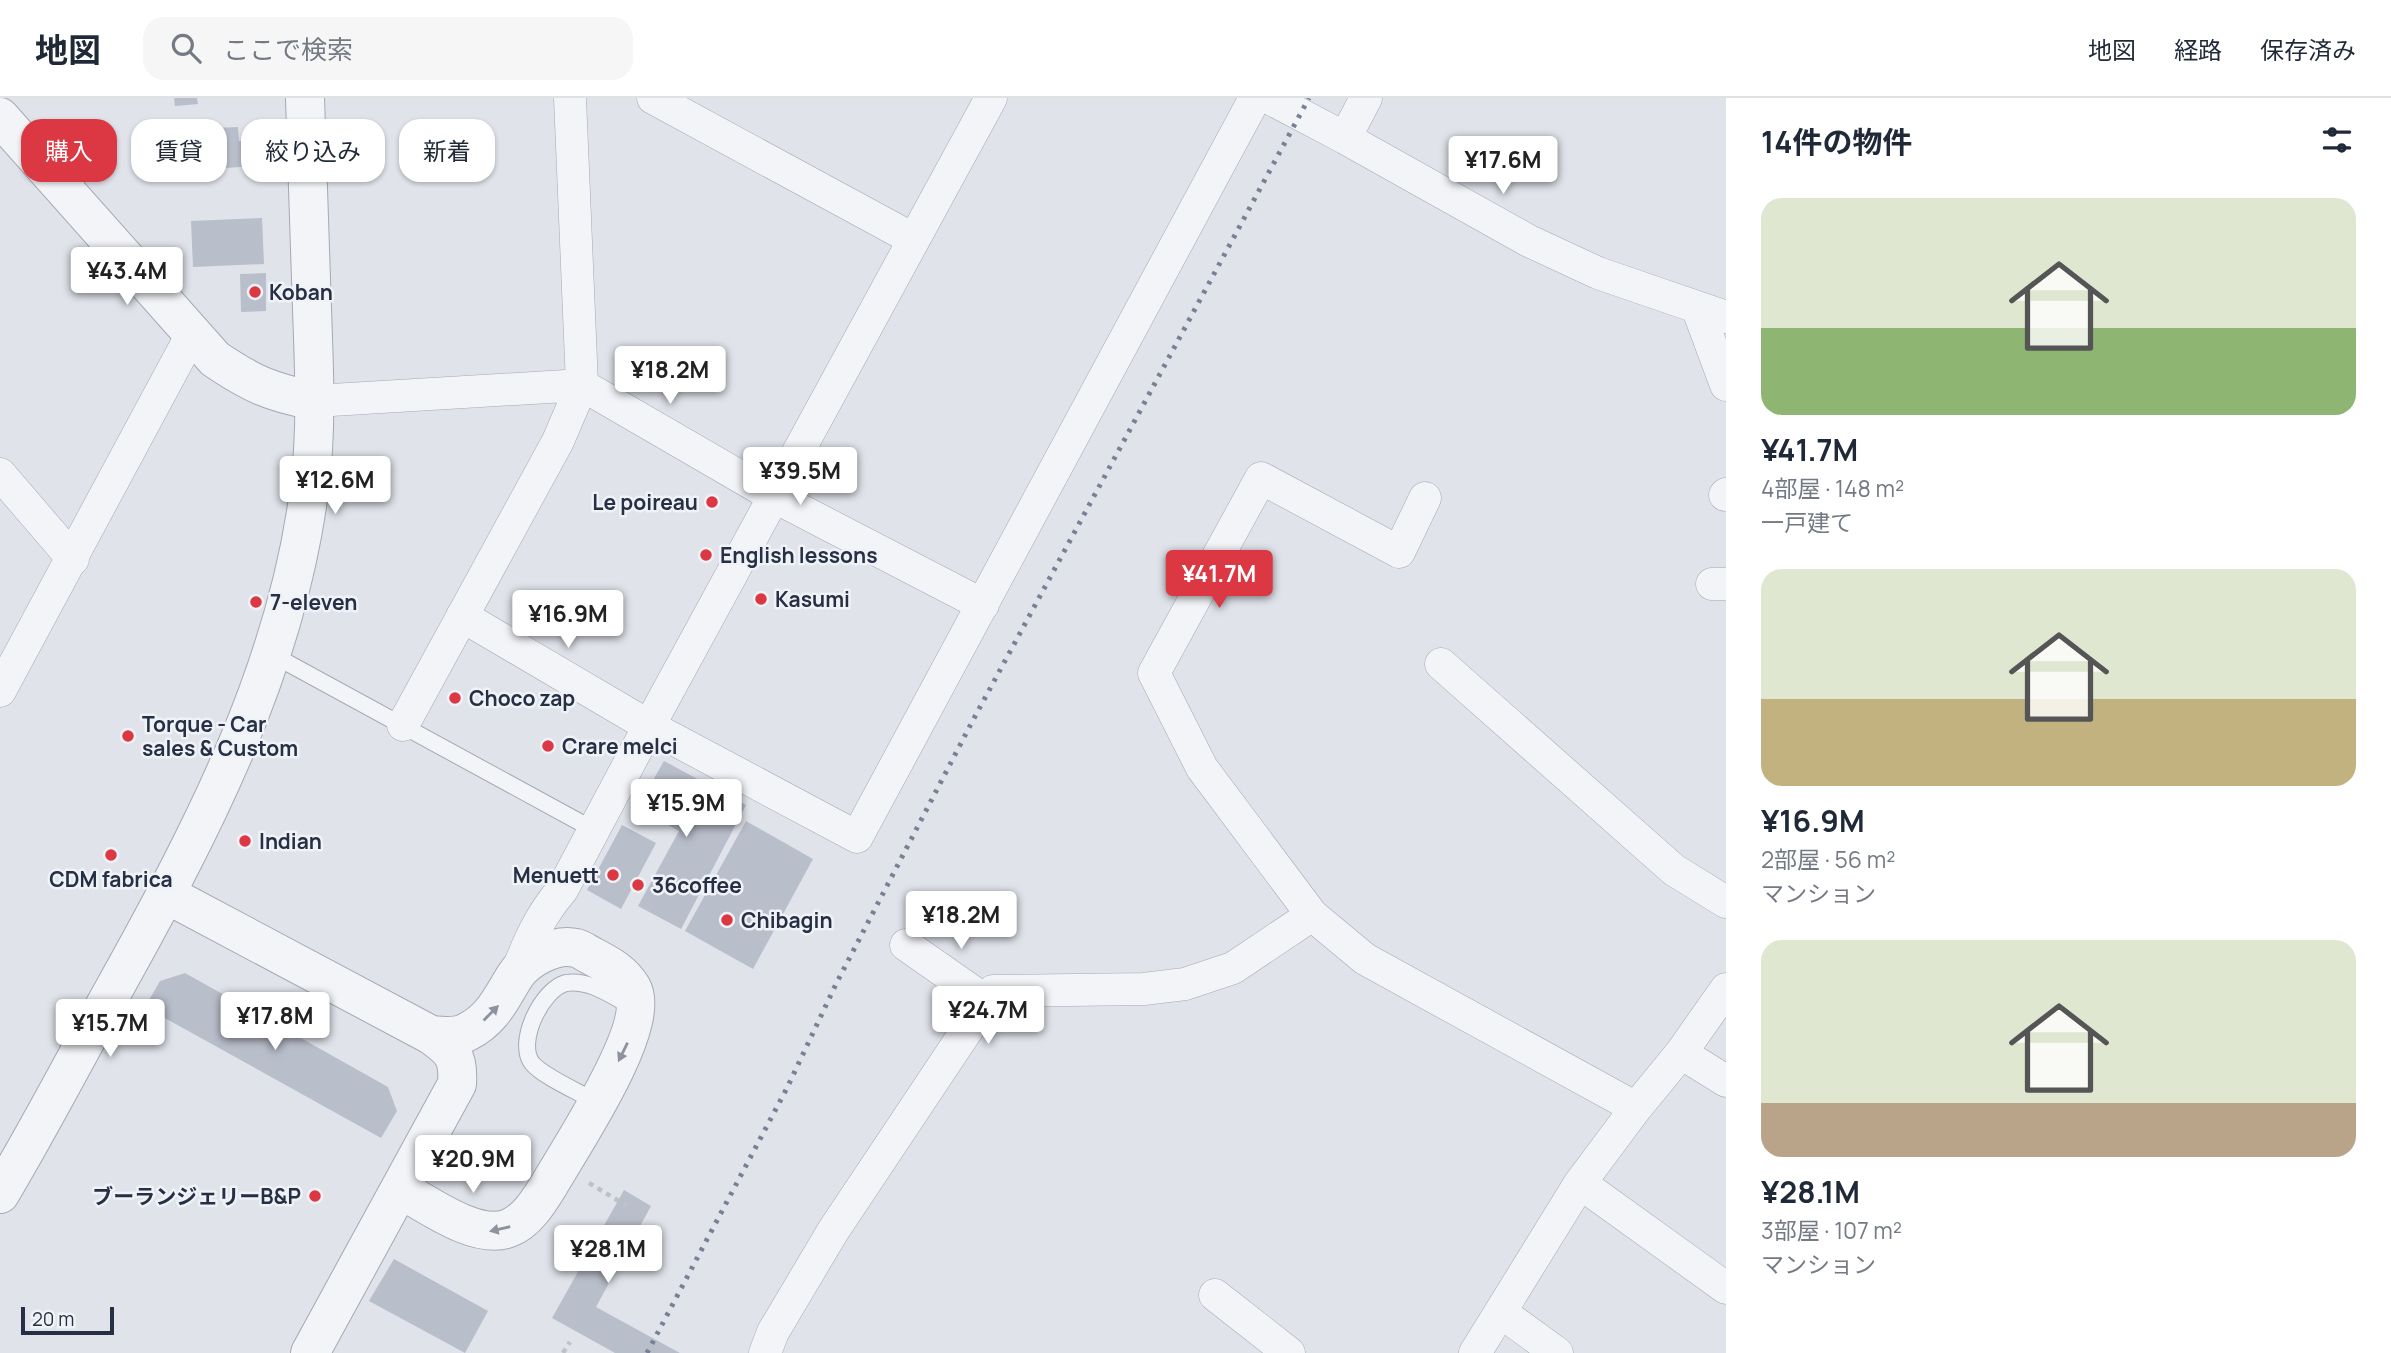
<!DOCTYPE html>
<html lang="ja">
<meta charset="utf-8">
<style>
:root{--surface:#fff;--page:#f6f6f7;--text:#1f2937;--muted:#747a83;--line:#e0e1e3;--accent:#dc3844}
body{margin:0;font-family:Manrope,"Noto Sans JP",sans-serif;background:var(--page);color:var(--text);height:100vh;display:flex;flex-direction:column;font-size:26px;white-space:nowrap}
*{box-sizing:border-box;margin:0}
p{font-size:23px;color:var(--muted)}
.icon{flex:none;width:38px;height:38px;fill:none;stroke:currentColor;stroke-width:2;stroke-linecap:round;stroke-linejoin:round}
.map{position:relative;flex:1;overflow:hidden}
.side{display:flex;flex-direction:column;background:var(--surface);width:665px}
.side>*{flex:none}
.guide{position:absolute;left:21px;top:21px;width:665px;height:63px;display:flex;gap:14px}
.scale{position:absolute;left:21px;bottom:18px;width:93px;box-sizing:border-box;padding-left:7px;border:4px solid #262f43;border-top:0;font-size:19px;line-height:24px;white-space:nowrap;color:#262f43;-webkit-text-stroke:5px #eff2f7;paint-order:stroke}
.price{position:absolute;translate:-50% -60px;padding:0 16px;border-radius:7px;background:#fff;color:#222;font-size:23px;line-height:46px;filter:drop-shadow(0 2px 4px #0008)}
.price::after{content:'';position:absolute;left:50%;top:42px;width:21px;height:16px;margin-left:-10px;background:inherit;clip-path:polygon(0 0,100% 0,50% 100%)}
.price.selected{background:var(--accent);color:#fff}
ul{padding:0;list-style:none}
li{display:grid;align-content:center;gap:14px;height:371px;padding:0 35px}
li span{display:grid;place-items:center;height:217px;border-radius:21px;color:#555}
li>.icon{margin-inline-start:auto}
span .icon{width:126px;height:126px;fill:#fffc;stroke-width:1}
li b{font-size:30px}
h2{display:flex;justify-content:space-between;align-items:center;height:84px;padding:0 35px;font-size:30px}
.pill{padding:0 24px;border-radius:21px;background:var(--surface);box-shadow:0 2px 5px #0004;font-size:24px;line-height:63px}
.pill.selected{background:var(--accent);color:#fff}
header{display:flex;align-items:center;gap:42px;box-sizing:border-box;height:98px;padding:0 35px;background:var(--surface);border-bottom:2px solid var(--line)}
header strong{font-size:33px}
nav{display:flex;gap:38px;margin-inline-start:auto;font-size:24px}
.search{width:490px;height:63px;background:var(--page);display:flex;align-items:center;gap:18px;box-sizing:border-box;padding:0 24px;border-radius:21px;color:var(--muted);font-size:26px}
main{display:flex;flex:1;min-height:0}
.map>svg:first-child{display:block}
.building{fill:#b9becb}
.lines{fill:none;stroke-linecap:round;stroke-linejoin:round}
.service-casing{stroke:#a4a9b5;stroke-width:18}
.minor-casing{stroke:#a4a9b5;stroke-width:33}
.tertiary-casing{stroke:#a4a9b5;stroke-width:40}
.path{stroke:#bec1c9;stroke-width:4.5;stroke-dasharray:5 5;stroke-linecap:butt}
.service{stroke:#f3f4f8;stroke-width:16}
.minor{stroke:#f3f4f8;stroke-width:32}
.tertiary{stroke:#f3f4f8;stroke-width:38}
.rail{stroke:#778095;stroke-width:5;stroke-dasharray:3.5 7;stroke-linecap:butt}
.oneway{fill:#8c929e}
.poi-dot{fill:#dc3844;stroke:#eff2f7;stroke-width:2.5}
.labels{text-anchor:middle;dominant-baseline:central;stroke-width:5;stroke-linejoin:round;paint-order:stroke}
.poi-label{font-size:21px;font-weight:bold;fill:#262f43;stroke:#eff2f7;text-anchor:start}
</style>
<header>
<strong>地図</strong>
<div class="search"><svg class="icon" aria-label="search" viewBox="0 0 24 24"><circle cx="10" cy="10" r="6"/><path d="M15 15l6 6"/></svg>ここで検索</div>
<nav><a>地図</a><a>経路</a><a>保存済み</a></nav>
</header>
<main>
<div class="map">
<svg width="1726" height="1255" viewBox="0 0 1726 1255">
<rect width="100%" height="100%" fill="#e0e3ea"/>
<path class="building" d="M 174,0 L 197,0 L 198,6 L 175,8 Z
M 238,29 L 239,43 L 255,43 L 256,68 L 195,72 L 192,31 Z
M 262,120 L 264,166 L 193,169 L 191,123 Z
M 266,175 L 266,213 L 241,214 L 240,176 Z
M 664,663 L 746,707 L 681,831 L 638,808 L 679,733 L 637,710 Z
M 746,723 L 813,761 L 753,871 L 685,833 Z
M 622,727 L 656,745 L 621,811 L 587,792 Z
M 185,875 L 388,989 L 397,1013 L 381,1040 L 145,909 L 160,883 Z
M 624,1092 L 651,1108 L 596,1209 L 680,1255 L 615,1255 L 552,1220 Z
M 394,1161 L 488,1213 L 465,1255 L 369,1203 Z"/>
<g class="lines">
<defs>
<path id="service" d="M 273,557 L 594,732
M 596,1004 C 581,995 542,978 532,965 C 516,944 542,891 566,885 C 589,881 612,898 631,908"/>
<path id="minor" d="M 653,0 L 913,141
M 1269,0 L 1345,40 L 1529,143 L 1598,175 L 1726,219
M 1345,40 L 1366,0
M 1697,209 L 1726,287
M 315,303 L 582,287 L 775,399 L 983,507
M 0,376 L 73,461
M 1725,397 L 1726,396
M 1425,400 L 1399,454 L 1261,380 L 1154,575 L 1202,670 L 1312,817 L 1365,861 L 1636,1010
M 1712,486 L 1726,486
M 462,518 L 649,628 L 857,739 L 1255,0
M 1441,566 L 1674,772 L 1726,804
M 0,593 L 192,236
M 403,627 L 558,343 L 582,287 L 570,0
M 906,847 L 986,903
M 516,876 C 528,845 540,817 562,792 L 649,628 L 991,0
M 1681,955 L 1726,983
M 1580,1085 L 1726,1190
M 1215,1197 L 1289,1255
M 1502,1215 L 1557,1255
M 765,1255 L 773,1234 L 833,1133 L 993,893 L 1144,891 L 1185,886 L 1233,870 L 1312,817
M 1475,1255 L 1580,1085 L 1636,1010 L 1681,955 L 1726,891"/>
<path id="tertiary" d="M 0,19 L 215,261 C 252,286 270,294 315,303
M 166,796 L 431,937 C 452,952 459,958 457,986 L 310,1255
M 400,1091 C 427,1106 477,1143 509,1130 C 527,1123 539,1103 549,1087 C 570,1050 653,928 632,890 C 622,873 607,866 590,857 C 586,855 581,851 576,850 C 555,845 526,861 515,878 C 501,900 493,921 467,934 C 456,940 442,938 431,937
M 0,1096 C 40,1029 76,959 114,891 C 202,733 288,569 310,386 C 317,328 314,269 312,211 C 310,141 307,70 305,0"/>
</defs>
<use href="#service" class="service-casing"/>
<use href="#minor" class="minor-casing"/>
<use href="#tertiary" class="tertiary-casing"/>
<path class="path" d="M 589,1085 L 627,1108
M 563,1255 L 570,1244"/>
<use href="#service" class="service"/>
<use href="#minor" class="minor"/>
<use href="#tertiary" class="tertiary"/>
<path class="rail" d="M 647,1255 L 787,990 L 836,886 L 972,624 L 1309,0"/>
</g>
<defs><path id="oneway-solid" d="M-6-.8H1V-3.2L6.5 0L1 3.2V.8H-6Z" transform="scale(1.75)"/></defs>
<g class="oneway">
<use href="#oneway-solid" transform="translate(491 915) rotate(-45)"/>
<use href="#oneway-solid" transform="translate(623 954) rotate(116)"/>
<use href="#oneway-solid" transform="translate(500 1131) rotate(167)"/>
</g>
<g class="poi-dot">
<circle cx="255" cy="194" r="7"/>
<circle cx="712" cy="404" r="7"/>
<circle cx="706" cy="457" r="7"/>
<circle cx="761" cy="501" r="7"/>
<circle cx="256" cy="504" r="7"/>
<circle cx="455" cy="600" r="7"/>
<circle cx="128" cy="638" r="7"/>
<circle cx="548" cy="648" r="7"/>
<circle cx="245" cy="743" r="7"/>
<circle cx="111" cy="757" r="7"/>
<circle cx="613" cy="777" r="7"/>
<circle cx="638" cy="787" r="7"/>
<circle cx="727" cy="822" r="7"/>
<circle cx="315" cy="1098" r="7"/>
</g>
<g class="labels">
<g class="poi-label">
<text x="269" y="194">Koban</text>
<text x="698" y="404" text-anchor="end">Le poireau</text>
<text x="720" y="457">English lessons</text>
<text x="775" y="501">Kasumi</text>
<text x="270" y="504">7-eleven</text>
<text x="469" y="600">Choco zap</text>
<text x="142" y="626">Torque - Car<tspan x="142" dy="24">sales &amp; Custom</tspan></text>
<text x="562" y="648">Crare melci</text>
<text x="259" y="743">Indian</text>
<text x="599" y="777" text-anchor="end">Menuett</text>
<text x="111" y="781" text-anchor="middle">CDM fabrica</text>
<text x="652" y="787">36coffee</text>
<text x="741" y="822">Chibagin</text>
<text x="301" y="1098" text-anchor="end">ブーランジェリーB&amp;P</text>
</g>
</g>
</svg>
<div class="scale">20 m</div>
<b class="price" style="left:1503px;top:98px">¥17.6M</b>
<b class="price" style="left:127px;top:209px">¥43.4M</b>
<b class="price" style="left:670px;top:308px">¥18.2M</b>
<b class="price" style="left:800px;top:409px">¥39.5M</b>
<b class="price" style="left:335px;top:418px">¥12.6M</b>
<b class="price selected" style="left:1219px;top:512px">¥41.7M</b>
<b class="price" style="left:568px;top:552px">¥16.9M</b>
<b class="price" style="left:686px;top:741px">¥15.9M</b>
<b class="price" style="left:961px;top:853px">¥18.2M</b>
<b class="price" style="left:988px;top:948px">¥24.7M</b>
<b class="price" style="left:275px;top:954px">¥17.8M</b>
<b class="price" style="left:110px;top:961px">¥15.7M</b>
<b class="price" style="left:473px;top:1097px">¥20.9M</b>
<b class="price" style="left:608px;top:1187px">¥28.1M</b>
<div class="guide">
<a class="pill selected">購入</a>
<a class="pill">賃貸</a>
<a class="pill">絞り込み</a>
<a class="pill">新着</a>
</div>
</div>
<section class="side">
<h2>14件の物件<svg class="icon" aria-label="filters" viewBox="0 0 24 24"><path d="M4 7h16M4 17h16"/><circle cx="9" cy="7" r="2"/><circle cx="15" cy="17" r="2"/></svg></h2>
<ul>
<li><span style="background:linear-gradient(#dfe7d0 60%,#8fb573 0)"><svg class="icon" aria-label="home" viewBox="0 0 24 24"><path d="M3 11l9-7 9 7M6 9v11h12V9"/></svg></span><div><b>¥41.7M</b><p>4部屋 · 148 m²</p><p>一戸建て</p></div></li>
<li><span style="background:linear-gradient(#dfe7d0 60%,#c2b280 0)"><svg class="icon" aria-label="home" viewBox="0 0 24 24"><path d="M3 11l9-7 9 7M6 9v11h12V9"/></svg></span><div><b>¥16.9M</b><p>2部屋 · 56 m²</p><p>マンション</p></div></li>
<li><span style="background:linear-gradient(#dfe7d0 75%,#b9a48a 0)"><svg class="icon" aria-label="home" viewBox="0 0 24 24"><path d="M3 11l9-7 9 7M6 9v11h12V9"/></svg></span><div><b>¥28.1M</b><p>3部屋 · 107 m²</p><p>マンション</p></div></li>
</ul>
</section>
</main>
